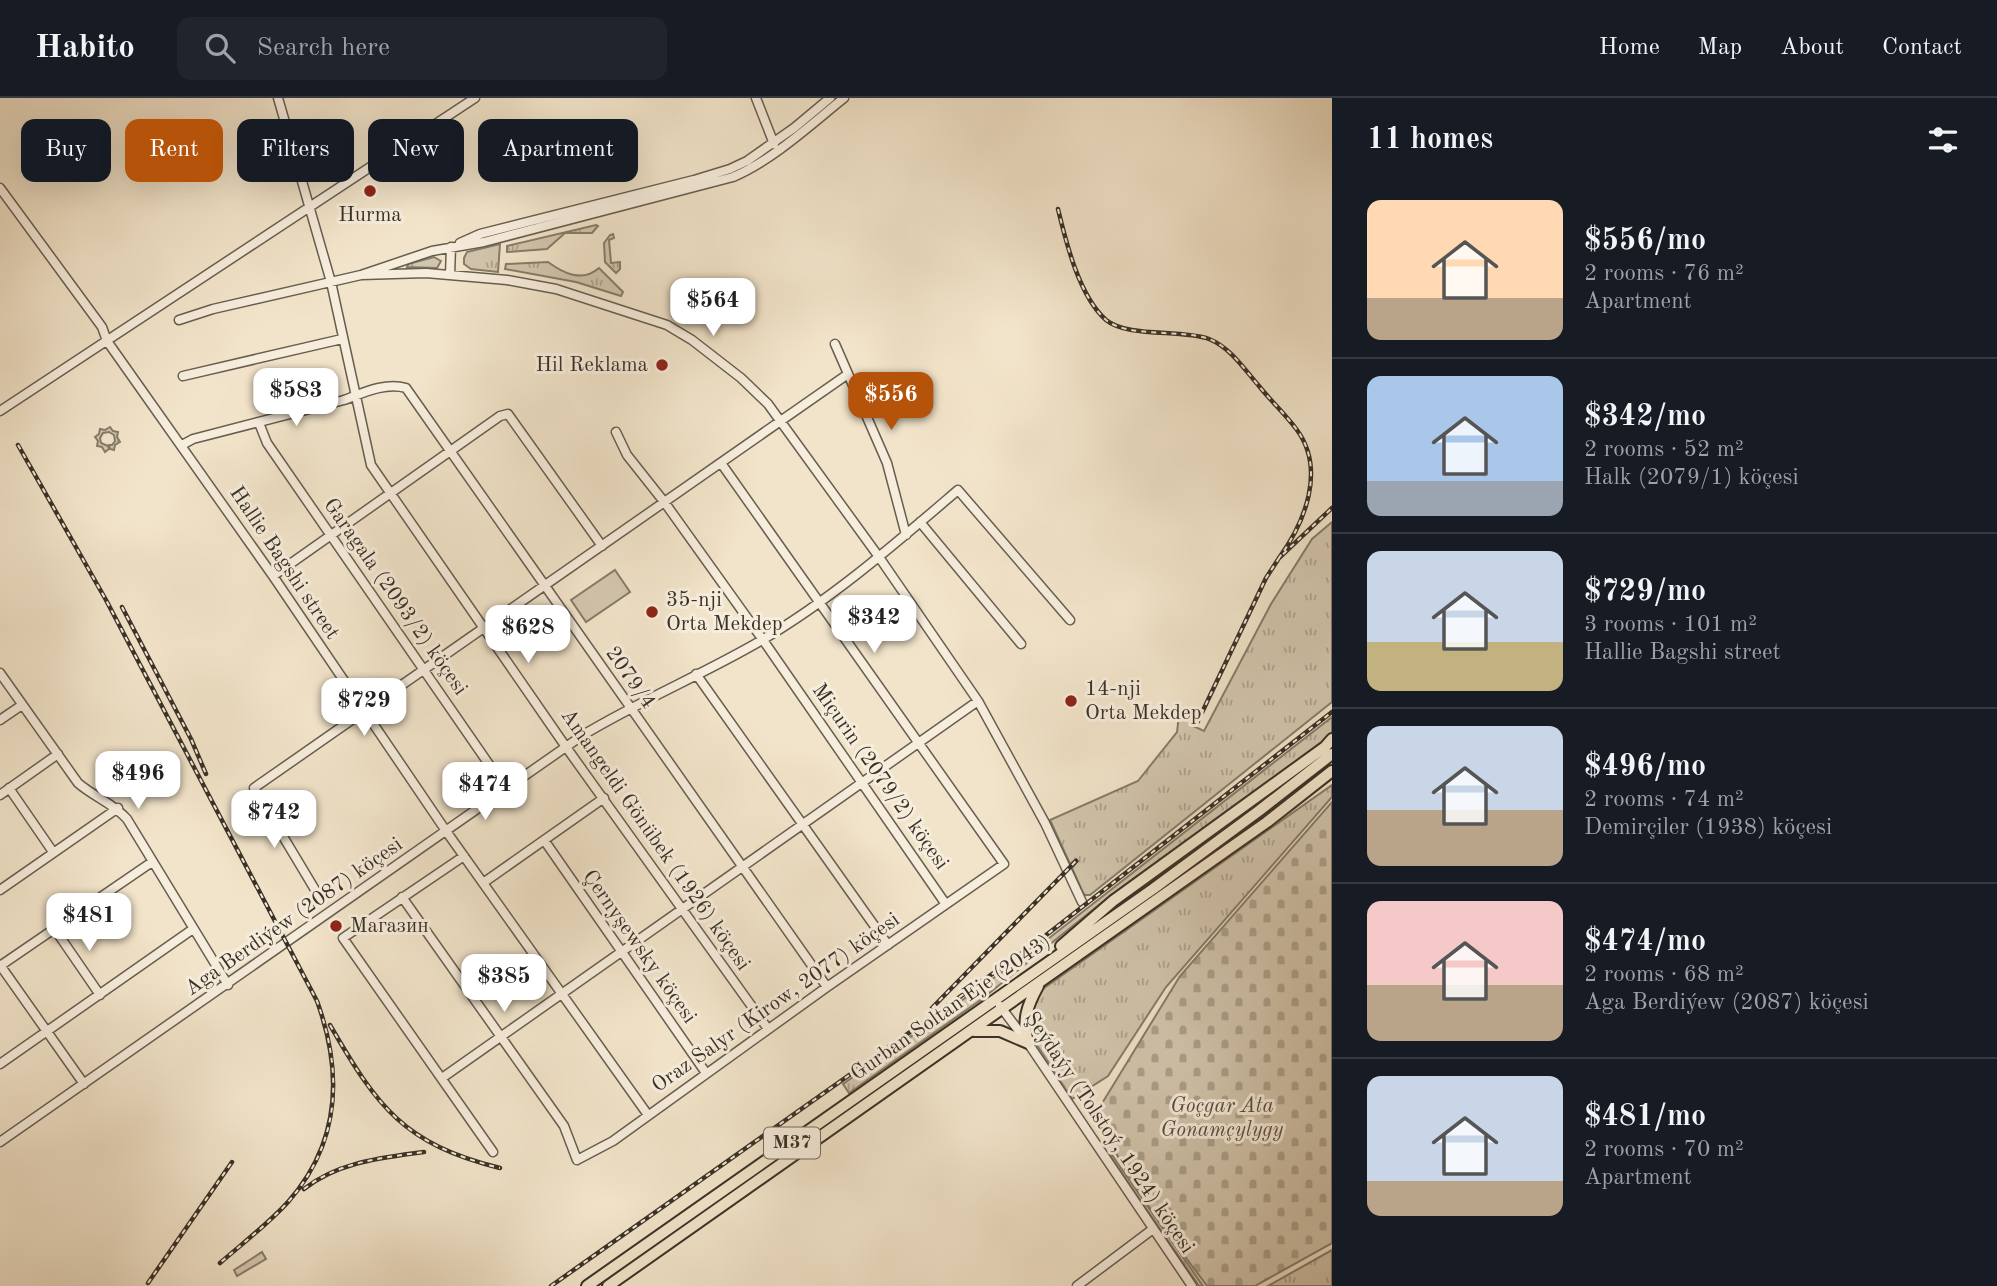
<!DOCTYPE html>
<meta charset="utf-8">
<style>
:root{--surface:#171b24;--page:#20242c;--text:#f1f3f6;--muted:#9ea1a6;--line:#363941;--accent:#b45309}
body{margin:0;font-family:"Old Standard TT",serif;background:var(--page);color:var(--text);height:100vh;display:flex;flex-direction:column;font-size:26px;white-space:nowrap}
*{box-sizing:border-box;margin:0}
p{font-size:23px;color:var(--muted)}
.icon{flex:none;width:38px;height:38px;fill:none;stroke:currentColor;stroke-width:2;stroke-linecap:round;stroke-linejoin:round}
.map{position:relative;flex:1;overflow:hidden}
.side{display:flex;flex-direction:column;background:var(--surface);width:665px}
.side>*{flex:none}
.guide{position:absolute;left:21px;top:21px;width:665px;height:63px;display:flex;gap:14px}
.price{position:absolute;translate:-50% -60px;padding:0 16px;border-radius:14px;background:#fff;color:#222;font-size:23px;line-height:46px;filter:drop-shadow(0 2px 4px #0008)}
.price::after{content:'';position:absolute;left:50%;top:42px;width:21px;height:16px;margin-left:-10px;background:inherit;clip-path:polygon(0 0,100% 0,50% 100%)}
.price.on{background:var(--accent);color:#fff}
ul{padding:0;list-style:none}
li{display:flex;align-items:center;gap:21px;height:175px;padding:0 35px}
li+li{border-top:2px solid var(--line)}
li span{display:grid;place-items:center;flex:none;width:196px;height:140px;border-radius:14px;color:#555}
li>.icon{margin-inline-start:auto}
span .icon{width:84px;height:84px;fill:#fffc;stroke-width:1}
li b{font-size:30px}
h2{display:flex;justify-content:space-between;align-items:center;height:84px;padding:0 35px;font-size:30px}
.chip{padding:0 24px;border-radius:14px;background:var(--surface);box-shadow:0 7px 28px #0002;font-size:24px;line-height:63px}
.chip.on{background:var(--accent);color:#fff}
header{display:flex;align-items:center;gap:42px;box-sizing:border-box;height:98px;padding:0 35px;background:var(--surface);border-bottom:2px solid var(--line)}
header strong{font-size:33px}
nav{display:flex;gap:38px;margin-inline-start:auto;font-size:24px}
.search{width:490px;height:63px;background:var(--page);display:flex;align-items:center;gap:18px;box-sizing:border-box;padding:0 24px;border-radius:14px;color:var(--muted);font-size:26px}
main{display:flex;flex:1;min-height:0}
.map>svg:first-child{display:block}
.grass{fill:url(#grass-tufts);stroke:#867c6a;stroke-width:2}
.forest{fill:url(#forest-firs);stroke:#867c6a;stroke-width:2}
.cemetery{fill:url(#cemetery-stones);stroke:#867c6a;stroke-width:2}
.garden{fill:#d3c6ae;stroke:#867c6a;stroke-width:2}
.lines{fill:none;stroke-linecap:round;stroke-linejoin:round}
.minor-casing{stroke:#675e4f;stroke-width:11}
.highway-casing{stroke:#393126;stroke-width:14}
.minor{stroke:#f7eddd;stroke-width:8}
.highway{stroke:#f2e4ca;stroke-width:10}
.rail-casing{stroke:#393126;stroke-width:4.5}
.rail{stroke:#f7eddd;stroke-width:2;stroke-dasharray:5;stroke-linecap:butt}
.poi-dot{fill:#8f2418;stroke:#f7eddd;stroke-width:2.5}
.labels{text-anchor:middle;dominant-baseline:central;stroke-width:6;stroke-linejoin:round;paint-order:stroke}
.shield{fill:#f7eddd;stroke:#72695d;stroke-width:2}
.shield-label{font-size:19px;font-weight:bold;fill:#393126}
.poi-label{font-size:21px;fill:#393126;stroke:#f7eddd;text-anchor:start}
.street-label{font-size:21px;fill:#393126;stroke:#f7eddd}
.park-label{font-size:21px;font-style:italic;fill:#584f41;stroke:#f7eddd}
</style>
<header>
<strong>Habito</strong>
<div class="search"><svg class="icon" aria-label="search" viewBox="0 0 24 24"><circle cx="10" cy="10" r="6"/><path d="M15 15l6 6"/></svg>Search here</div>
<nav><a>Home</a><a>Map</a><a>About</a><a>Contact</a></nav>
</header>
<main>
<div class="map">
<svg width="1332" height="1188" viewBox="0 0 1332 1188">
<defs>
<pattern id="grass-tufts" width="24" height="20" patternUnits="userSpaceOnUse" patternTransform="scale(1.75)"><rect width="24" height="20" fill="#d3c6ae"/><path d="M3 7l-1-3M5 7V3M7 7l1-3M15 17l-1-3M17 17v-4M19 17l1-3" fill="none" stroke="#aca18d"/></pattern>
<pattern id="forest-firs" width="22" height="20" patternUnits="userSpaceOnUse" patternTransform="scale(1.75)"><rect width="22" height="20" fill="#d3c6ae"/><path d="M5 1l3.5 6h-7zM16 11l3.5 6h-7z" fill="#aca18d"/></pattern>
<pattern id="cemetery-stones" width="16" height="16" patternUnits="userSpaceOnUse" patternTransform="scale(1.75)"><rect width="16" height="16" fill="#d3c6ae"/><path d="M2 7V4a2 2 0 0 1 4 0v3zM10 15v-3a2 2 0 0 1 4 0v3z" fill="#aca18d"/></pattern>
</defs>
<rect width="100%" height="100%" fill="#f2e4ca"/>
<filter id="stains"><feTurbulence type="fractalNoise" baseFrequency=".00286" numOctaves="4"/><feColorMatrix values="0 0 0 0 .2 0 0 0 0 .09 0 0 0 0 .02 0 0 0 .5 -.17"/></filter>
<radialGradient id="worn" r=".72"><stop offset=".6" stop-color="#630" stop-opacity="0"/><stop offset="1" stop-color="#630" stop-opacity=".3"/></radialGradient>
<path class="grass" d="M 596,127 L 598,128 L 592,135 L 565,135 L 547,151 L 507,154 L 507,148 Z
M 613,136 L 614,140 L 609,142 L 611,165 L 620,164 L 620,171 L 616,175 L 605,164 L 604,145 L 610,137 Z
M 500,146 L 498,174 L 471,171 L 464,166 L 464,160 L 467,154 Z
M 434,159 L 441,163 L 437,170 L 407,169 L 408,166 Z
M 548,164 C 563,175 582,185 599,170 L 623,194 L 621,198 L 576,184 L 505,171 L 506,166 Z
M 110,329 L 113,333 L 118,334 L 117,339 L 120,344 L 115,347 L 114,352 L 110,351 L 109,347 L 112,347 L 115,343 L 114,337 L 109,334 L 103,335 L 100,340 L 101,345 L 108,348 L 109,351 L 105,354 L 102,349 L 97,348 L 98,343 L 95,339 L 99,336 L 100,331 L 105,332 Z
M 1332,424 L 1332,604 L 1090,797 L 1084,797 L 1072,770 L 1078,763 L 1076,761 L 1070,766 L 1050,722 L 1138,683 L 1177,634 L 1179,617 L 1195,623 L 1193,628 L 1204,633 L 1271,506 L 1312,441 Z
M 1332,619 L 1332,646 L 1259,703 L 1253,694 L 1105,802 L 982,901 L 849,995 L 843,986 L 1039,848 Z
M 1332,687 L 1332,699 L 1166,889 L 1108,978 L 1072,1001 L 1031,938 L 1031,913 L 1040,893 Z
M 1112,1057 L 1203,1188 L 1199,1188 L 1110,1058 Z
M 1332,1152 L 1332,1188 L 1268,1188 Z"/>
<path class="forest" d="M 262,1154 L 266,1161 L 237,1178 L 234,1172 Z"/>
<path class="cemetery" d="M 1332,704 L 1332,1145 L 1255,1188 L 1207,1188 C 1180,1151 1098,1049 1101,1007 L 1180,878 Z"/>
<path class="garden" d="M 615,472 L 630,494 L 586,524 L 571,502 Z"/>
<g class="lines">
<defs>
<path id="minor" d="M 278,0 L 331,184 L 371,367 L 566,649 L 768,931
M 756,0 L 774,46
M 0,90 L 102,229 L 107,243 L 273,478 L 446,733 L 648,1017
M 460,145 L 480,136 L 694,82 L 730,71 L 747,63 L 794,30 L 830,0
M 361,177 L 426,175 L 507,182 L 556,191 L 667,227 L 692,242 L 741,280 L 768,306 L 879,459 L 978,603 L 1045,725 L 1082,804
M 450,177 L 451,149
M 179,222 L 213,211 L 361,177 L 432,153 L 484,144 L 733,79 C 774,61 809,28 844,0
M 835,246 L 887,365 L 906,437
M 183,278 L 342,241
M 0,313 L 475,0
M 259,325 L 267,345 L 506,691
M 616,334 L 627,357 L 665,405 L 763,542 L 945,805
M 182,347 L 193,341 L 344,302 C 363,295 385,284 406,290 L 827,889
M 920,424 L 1021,546
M 273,478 L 500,318 L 508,316 L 602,448
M 0,575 L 78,685 C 94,699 113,705 127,721 L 228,887
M 696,576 L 888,847
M 0,622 L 22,607
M 9,690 L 53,754
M 0,697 L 58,656
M 544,742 L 706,975
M 464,758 L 343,840 L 493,1054
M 483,785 L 604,700
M 0,792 L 118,710
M 402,799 L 564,1028 L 577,1062 L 613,1043 L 827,889 L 1004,766 L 721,365
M 320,800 L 254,690 L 848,276
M 54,830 L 100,897
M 0,867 L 84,986
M 0,868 L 152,764
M 1000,908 L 1028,945 L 1192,1188
M 0,966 L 193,831
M 442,980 L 978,603
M 0,1044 L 583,637 C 641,602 704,576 762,542 C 832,501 896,445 958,392 L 1070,522
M 1077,1188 L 1153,1131"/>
<path id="highway" d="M 1061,848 L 1113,803 L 1325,649 L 1332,641
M 974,933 L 1000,933 L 1028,945
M 1028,945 C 1022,922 1027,908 1038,888
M 587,1188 L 1153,791 L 1260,712 L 1332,656
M 608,1188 L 1267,724 L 1332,673"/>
</defs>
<use href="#minor" class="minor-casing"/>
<use href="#highway" class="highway-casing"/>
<use href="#minor" class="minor"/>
<use href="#highway" class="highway"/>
<defs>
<path id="rail" d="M 1058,111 C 1066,144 1079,198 1106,222 C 1128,240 1181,231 1209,241 C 1231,250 1244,271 1259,288 C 1271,303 1286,317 1297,332 C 1326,372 1305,424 1279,460
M 18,347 L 106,502 L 317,903 C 343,975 341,1044 288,1104 C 268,1126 243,1145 220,1165
M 122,509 L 191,641 L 206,676
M 1197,625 L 1266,480 L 1279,460 L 1332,410
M 932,910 L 1076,763
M 330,927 C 378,1010 404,1046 500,1070
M 304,1091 C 338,1064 381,1060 424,1054
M 148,1185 L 232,1064
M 551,1188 L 1036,845 L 1332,614"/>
</defs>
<use href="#rail" class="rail-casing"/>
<use href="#rail" class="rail"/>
</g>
<g class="poi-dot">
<circle cx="370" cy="93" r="7"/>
<circle cx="662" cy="267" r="7"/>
<circle cx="652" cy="514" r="7"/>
<circle cx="1071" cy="603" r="7"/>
<circle cx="336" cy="828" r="7"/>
</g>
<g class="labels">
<rect class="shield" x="764" y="1029.5" width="56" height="31" rx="5"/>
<g class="shield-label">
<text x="792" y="1045">M37</text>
</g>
<g class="poi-label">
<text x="370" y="117" text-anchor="middle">Hurma</text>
<text x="648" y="267" text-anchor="end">Hil Reklama</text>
<text x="666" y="502">35-nji<tspan x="666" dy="24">Orta Mekdep</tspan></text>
<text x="1085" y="591">14-nji<tspan x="1085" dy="24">Orta Mekdep</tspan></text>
<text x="350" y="828">Магазин</text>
</g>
<g class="street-label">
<text transform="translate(284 465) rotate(56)">Hallie Bagshi street</text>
<text transform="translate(395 499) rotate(55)">Garagala (2093/2) köçesi</text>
<text transform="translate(630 580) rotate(55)">2079/4</text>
<text transform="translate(880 679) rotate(55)">Miçurin (2079/2) köçesi</text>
<text transform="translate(655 742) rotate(55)">Amangeldi Gönübek (1926) köçesi</text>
<text transform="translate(294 819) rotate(-35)">Aga Berdiýew (2087) köçesi</text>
<text transform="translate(639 849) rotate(55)">Çernyşewsky köçesi</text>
<text transform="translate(776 905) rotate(-35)">Oraz Salyr (Kirow, 2077) köçesi</text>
<text transform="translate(951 910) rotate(-35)">Gurban Soltan Eje (2043)</text>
<text transform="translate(1109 1035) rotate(56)">Şeýdaýy (Tolstoý, 1924) köçesi</text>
</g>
<g class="park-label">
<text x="1222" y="1008">Goçgar Ata<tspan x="1222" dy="24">Gonamçylygy</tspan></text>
</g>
</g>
<rect width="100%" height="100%" filter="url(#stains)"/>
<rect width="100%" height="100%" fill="url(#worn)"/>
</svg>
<b class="price" style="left:713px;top:240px">$564</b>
<b class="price" style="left:296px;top:330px">$583</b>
<b class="price on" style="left:891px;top:334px">$556</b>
<b class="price" style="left:874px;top:557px">$342</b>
<b class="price" style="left:528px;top:567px">$628</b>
<b class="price" style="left:364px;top:640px">$729</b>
<b class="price" style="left:138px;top:713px">$496</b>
<b class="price" style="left:485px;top:724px">$474</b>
<b class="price" style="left:274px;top:752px">$742</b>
<b class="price" style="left:89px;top:855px">$481</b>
<b class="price" style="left:504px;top:916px">$385</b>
<div class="guide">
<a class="chip">Buy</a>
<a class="chip on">Rent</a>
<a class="chip">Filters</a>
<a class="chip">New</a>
<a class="chip">Apartment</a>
</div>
</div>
<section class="side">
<h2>11 homes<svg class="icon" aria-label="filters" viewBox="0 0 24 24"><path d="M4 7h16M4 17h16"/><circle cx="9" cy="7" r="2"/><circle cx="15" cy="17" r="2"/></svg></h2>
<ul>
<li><span style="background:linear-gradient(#ffd9b3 70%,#b9a48a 0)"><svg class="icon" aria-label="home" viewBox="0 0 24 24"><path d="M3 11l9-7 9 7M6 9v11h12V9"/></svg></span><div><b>$556/mo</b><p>2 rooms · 76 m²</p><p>Apartment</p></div></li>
<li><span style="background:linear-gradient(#a9c7e8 75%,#9aa5b1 0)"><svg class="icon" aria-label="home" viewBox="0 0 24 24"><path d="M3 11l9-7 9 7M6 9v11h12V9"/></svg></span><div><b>$342/mo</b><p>2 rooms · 52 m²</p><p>Halk (2079/1) köçesi</p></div></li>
<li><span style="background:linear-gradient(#c9d6e8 65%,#c2b280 0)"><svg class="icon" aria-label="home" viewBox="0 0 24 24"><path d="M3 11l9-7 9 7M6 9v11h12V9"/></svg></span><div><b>$729/mo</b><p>3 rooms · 101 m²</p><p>Hallie Bagshi street</p></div></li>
<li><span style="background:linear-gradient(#c9d6e8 60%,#b9a48a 0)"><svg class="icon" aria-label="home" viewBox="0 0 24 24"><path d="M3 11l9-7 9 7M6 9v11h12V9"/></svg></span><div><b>$496/mo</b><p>2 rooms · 74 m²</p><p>Demirçiler (1938) köçesi</p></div></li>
<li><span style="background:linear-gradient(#f6c9c9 60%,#b9a48a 0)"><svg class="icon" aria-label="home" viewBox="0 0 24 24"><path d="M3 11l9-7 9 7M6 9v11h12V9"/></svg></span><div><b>$474/mo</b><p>2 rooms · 68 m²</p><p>Aga Berdiýew (2087) köçesi</p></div></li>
<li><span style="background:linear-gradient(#c9d6e8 75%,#b9a48a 0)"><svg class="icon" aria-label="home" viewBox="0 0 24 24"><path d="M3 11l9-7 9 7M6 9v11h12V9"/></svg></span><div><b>$481/mo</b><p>2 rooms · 70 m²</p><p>Apartment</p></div></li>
</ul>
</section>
</main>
